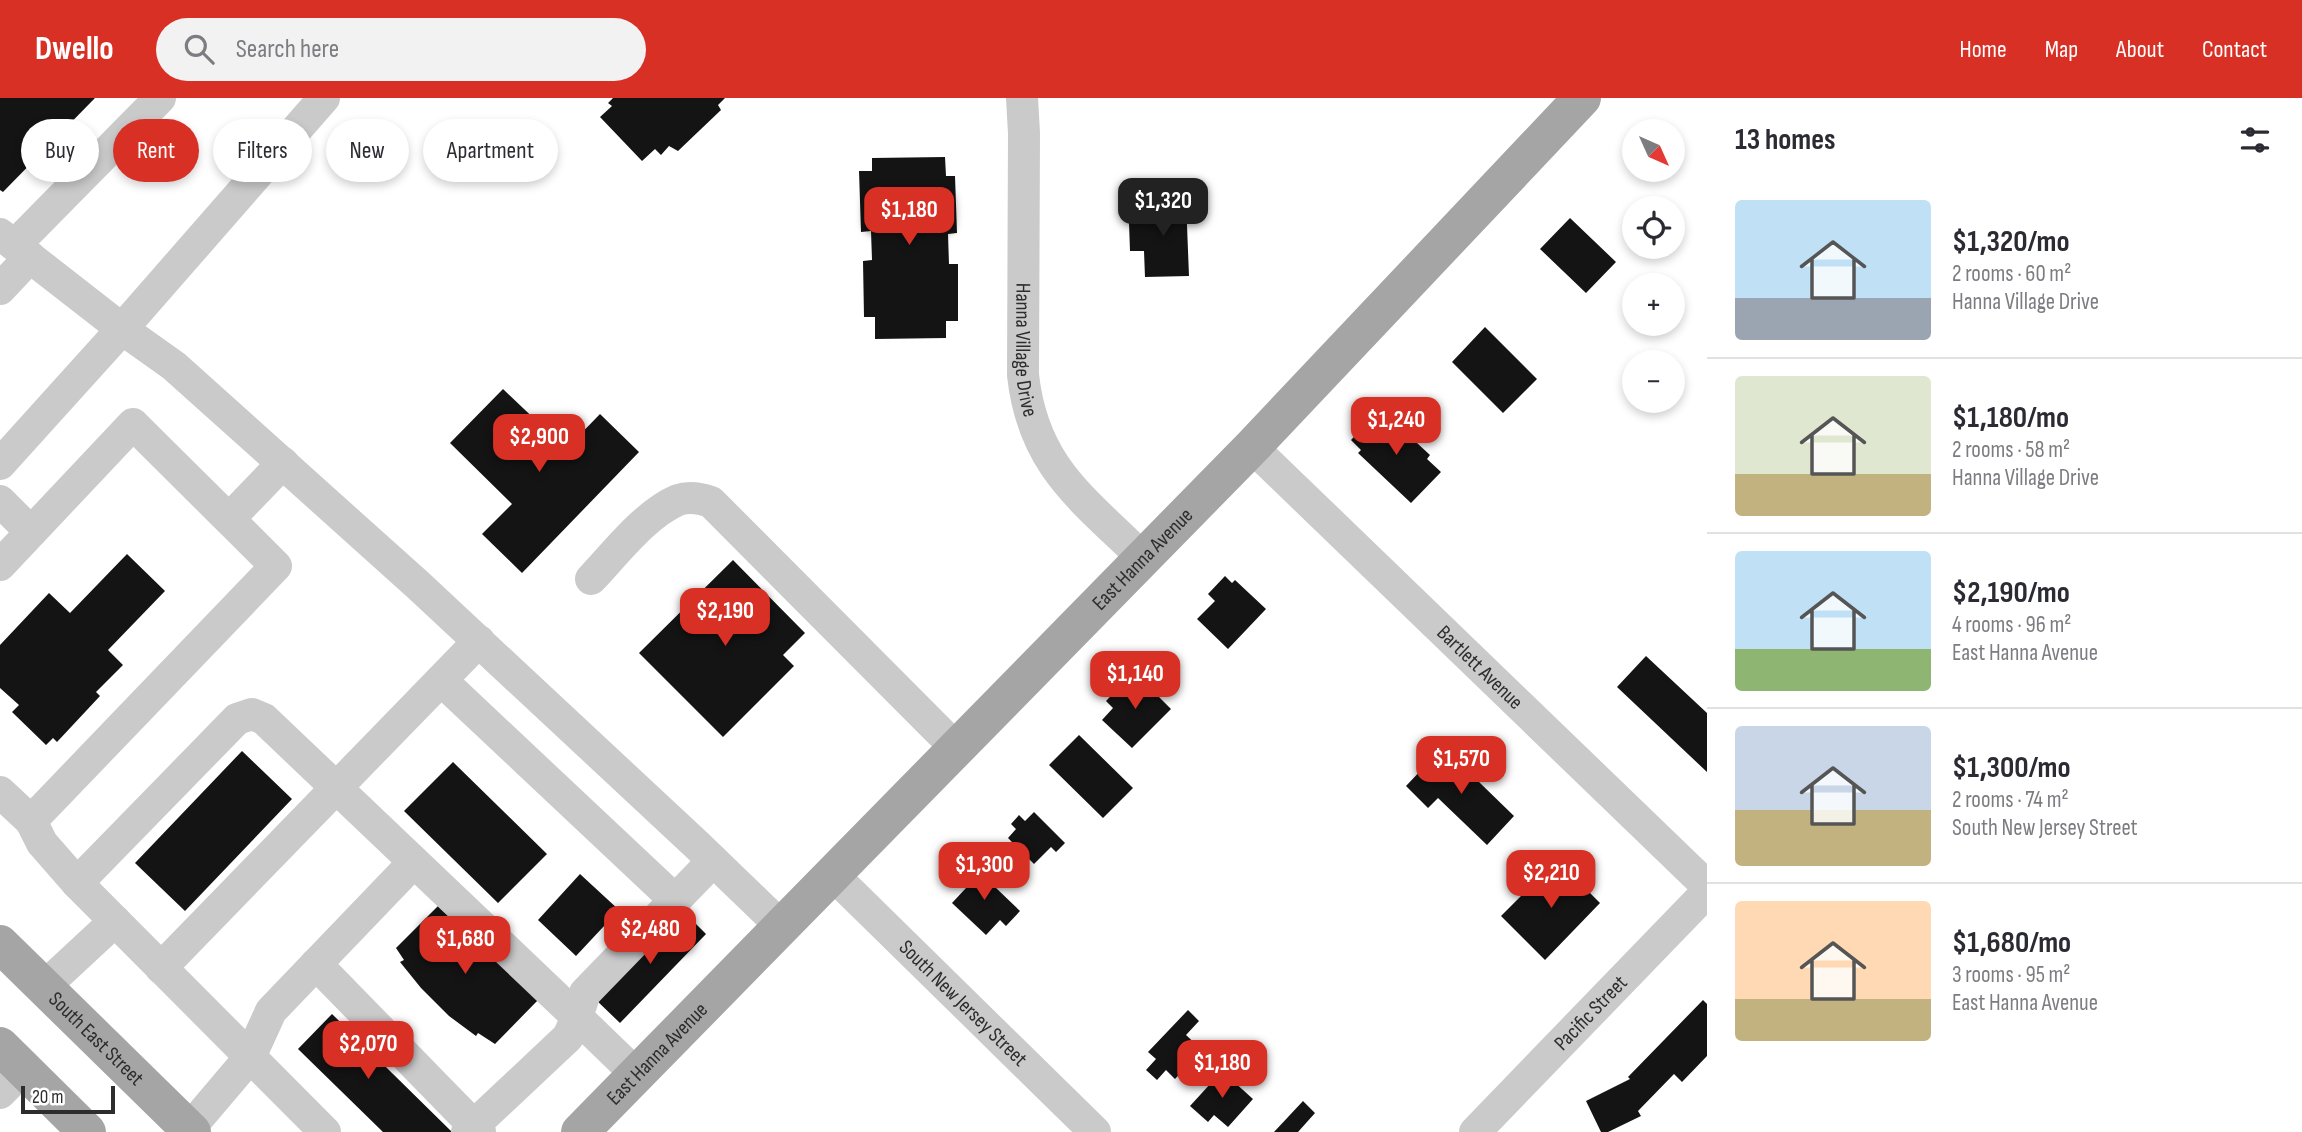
<!DOCTYPE html>
<meta charset="utf-8">
<style>
:root{--surface:#fff;--page:#f2f2f3;--text:#2b2b33;--muted:#7c7c81;--line:#e1e1e2;--accent:#d93025}
body{margin:0;font-family:"Sofia Sans Condensed",sans-serif;background:var(--page);color:var(--text);height:100vh;display:flex;flex-direction:column;font-size:26px;white-space:nowrap}
*{box-sizing:border-box;margin:0}
p{font-size:23px;color:var(--muted)}
.icon{flex:none;width:38px;height:38px;fill:none;stroke:currentColor;stroke-width:2;stroke-linecap:round;stroke-linejoin:round}
.map{position:relative;flex:1;overflow:hidden}
.panel{display:flex;flex-direction:column;background:var(--surface);width:595px}
.panel>*{flex:none}
.top-card{position:absolute;left:21px;top:21px;width:665px;height:63px;display:flex;gap:14px}
.needle{width:46px;rotate:135deg}
.tools{position:absolute;left:1622px;top:21px;display:grid;gap:14px}
.tools a{display:grid;place-items:center;width:63px;height:63px;border-radius:50%;background:var(--surface);box-shadow:0 4px 10px #0003;font-size:35px}
.scale{position:absolute;left:21px;bottom:18px;width:94px;box-sizing:border-box;padding-left:7px;border:4px solid #2d2d2d;border-top:0;font-size:19px;line-height:24px;white-space:nowrap;color:#2d2d2d;-webkit-text-stroke:5px #fff;paint-order:stroke}
.price{position:absolute;translate:-50% -60px;padding:0 16px;border-radius:14px;background:var(--accent);color:#fff;font-size:23px;line-height:46px;filter:drop-shadow(0 2px 4px #0008)}
.price::after{content:'';position:absolute;left:50%;top:42px;width:21px;height:16px;margin-left:-10px;background:inherit;clip-path:polygon(0 0,100% 0,50% 100%)}
.price.on{background:#222;color:#fff}
ul{padding:0;list-style:none}
li{display:flex;align-items:center;gap:21px;height:175px;padding:0 28px}
li+li{border-top:2px solid var(--line)}
li span{display:grid;place-items:center;flex:none;width:196px;height:140px;border-radius:7px;color:#555}
li>.icon{margin-inline-start:auto}
span .icon{width:84px;height:84px;fill:#fffc;stroke-width:1}
li b{font-size:30px}
h2{display:flex;justify-content:space-between;align-items:center;height:84px;padding:0 28px;font-size:30px}
.chip{padding:0 24px;border-radius:32px;background:var(--surface);box-shadow:0 4px 10px #0003;font-size:24px;line-height:63px}
.chip.on{background:var(--accent);color:#fff}
header{display:flex;align-items:center;gap:42px;box-sizing:border-box;height:98px;padding:0 35px;background:var(--accent);color:#fff}
header strong{font-size:33px}
nav{display:flex;gap:38px;margin-inline-start:auto;font-size:24px}
.search{width:490px;height:63px;background:var(--page);display:flex;align-items:center;gap:18px;box-sizing:border-box;padding:0 24px;border-radius:38px;color:var(--muted);font-size:26px}
main{display:flex;flex:1;min-height:0}
.map>svg:first-child{display:block}
.building{fill:#141414}
.lines{fill:none;stroke-linecap:round;stroke-linejoin:round}
.minor{stroke:#cacaca;stroke-width:32}
.major{stroke:#a5a5a5;stroke-width:38}
.labels{text-anchor:middle;dominant-baseline:central;stroke-width:7;stroke-linejoin:round;paint-order:stroke}
.street-label{font-size:21px;fill:#2d2d2d;stroke:#fff}
</style>
<header>
<strong>Dwello</strong>
<div class="search"><svg class="icon" aria-label="search" viewBox="0 0 24 24"><circle cx="10" cy="10" r="6"/><path d="M15 15l6 6"/></svg>Search here</div>
<nav><a>Home</a><a>Map</a><a>About</a><a>Contact</a></nav>
</header>
<main>
<div class="map">
<svg width="1707" height="1034" viewBox="0 0 1707 1034">
<rect width="100%" height="100%" fill="#fff"/>
<path class="building" d="M 0,0 L 95,0 L 3,94 L 0,92 Z
M 613,0 L 725,0 L 718,7 L 721,12 L 678,53 L 669,48 L 661,57 L 655,51 L 642,63 L 600,19 L 612,8 L 608,5 Z
M 945,59 L 946,78 L 955,78 L 957,135 L 948,136 L 949,166 L 958,166 L 958,223 L 946,223 L 946,240 L 875,241 L 875,219 L 864,219 L 863,163 L 872,162 L 871,133 L 861,134 L 859,73 L 872,73 L 872,60 Z
M 1186,102 L 1189,178 L 1145,179 L 1144,153 L 1130,153 L 1129,125 L 1143,125 L 1143,103 Z
M 1570,120 L 1616,164 L 1586,195 L 1540,151 Z
M 1485,229 L 1537,281 L 1503,315 L 1452,264 Z
M 503,291 L 566,351 L 600,316 L 639,354 L 522,475 L 482,436 L 512,406 L 450,345 Z
M 1378,314 L 1388,323 L 1391,321 L 1430,357 L 1427,361 L 1441,374 L 1411,405 L 1358,355 L 1361,352 L 1351,342 Z
M 127,456 L 165,493 L 108,552 L 123,567 L 96,594 L 100,598 L 57,644 L 53,640 L 46,647 L 12,614 L 19,607 L 0,590 L 0,547 L 49,495 L 70,515 Z
M 733,462 L 805,535 L 783,557 L 794,568 L 723,639 L 639,555 Z
M 1225,478 L 1232,485 L 1235,482 L 1266,511 L 1228,551 L 1197,521 L 1215,503 L 1208,496 Z
M 1646,558 L 1707,615 L 1707,674 L 1617,589 Z
M 1128,580 L 1136,588 L 1142,582 L 1171,611 L 1132,650 L 1102,622 L 1113,610 L 1106,603 Z
M 1079,637 L 1133,690 L 1103,720 L 1049,667 Z
M 1443,649 L 1514,718 L 1487,747 L 1438,700 L 1428,710 L 1406,688 Z
M 242,653 L 292,701 L 185,813 L 135,765 Z
M 453,664 L 547,756 L 498,805 L 404,713 Z
M 1034,714 L 1065,745 L 1056,754 L 1051,749 L 1034,766 L 1008,740 L 1016,731 L 1011,726 L 1019,717 L 1025,723 Z
M 1557,762 L 1600,805 L 1545,862 L 1501,818 Z
M 972,767 L 1020,813 L 1006,828 L 1000,822 L 986,837 L 952,805 L 966,790 L 958,782 Z
M 580,776 L 619,812 L 576,858 L 538,822 Z
M 442,804 L 539,901 L 495,946 L 478,935 L 476,938 L 449,918 L 421,890 L 400,864 L 404,862 L 396,850 Z
M 681,811 L 706,836 L 620,925 L 594,900 Z
M 1703,902 L 1707,906 L 1707,958 L 1682,984 L 1674,976 L 1638,1013 L 1641,1018 L 1608,1034 L 1601,1034 L 1586,1003 L 1630,981 L 1628,979 Z
M 1188,912 L 1199,923 L 1186,937 L 1202,952 L 1175,981 L 1166,972 L 1157,982 L 1146,972 L 1156,961 L 1148,954 Z
M 332,916 L 452,1034 L 383,1034 L 298,951 Z
M 1222,973 L 1253,1001 L 1228,1029 L 1214,1017 L 1208,1024 L 1190,1008 Z
M 1303,1003 L 1315,1015 L 1298,1034 L 1274,1034 Z"/>
<g class="lines">
<g class="minor">
<path id="s1" d="M 1022,0 L 1024,35 L 1023,277 C 1033,368 1082,400 1143,460"/>
<path d="M 0,136 L 122,231 L 324,0"/>
<path d="M 15,147 L 160,0"/>
<path d="M 0,191 L 30,159"/>
<path id="s2" d="M 1252,349 L 1707,788"/>
<path d="M 0,366 L 122,231 L 174,268 L 418,487 L 698,748 L 781,828"/>
<path d="M 0,403 L 31,434"/>
<path d="M 229,421 L 283,365"/>
<path d="M 0,467 L 133,326 L 276,468 L 31,723 L 0,694"/>
<path d="M 591,481 C 615,456 645,416 678,402 C 689,398 700,400 711,404 L 956,650"/>
<path d="M 441,582 L 675,802"/>
<path d="M 31,723 L 42,745 L 77,785"/>
<path id="s3" d="M 832,776 L 1095,1034"/>
<path d="M 316,866 L 480,1034"/>
<path d="M 161,870 L 479,543"/>
<path d="M 44,889 L 115,823"/>
<path d="M 636,976 L 577,919 L 585,895 L 713,763"/>
<path d="M 0,995 L 24,971"/>
<path d="M 189,1031 L 250,959 L 271,913 L 414,764"/>
<path d="M 325,1034 L 77,785 L 237,621 L 252,616 L 264,621 L 577,919 L 568,939 L 467,1034"/>
<path id="s4" d="M 1475,1034 L 1707,794"/>
</g>
<g class="major">
<path id="s5" d="M 0,846 L 192,1034"/>
<path d="M 0,948 L 87,1034"/>
<path id="s6" d="M 580,1034 L 1252,349 L 1582,0"/>
</g>
</g>
<g class="labels">
<g class="street-label">
<text stroke="none"><textPath href="#s1" startOffset="252">Hanna Village Drive</textPath></text>
<text stroke="none"><textPath href="#s6" startOffset="803">East Hanna Avenue</textPath></text>
<text stroke="none"><textPath href="#s2" startOffset="317">Bartlett Avenue</textPath></text>
<text stroke="none"><textPath href="#s3" startOffset="184">South New Jersey Street</textPath></text>
<text stroke="none"><textPath href="#s4" startOffset="166">Pacific Street</textPath></text>
<text stroke="none"><textPath href="#s5" startOffset="135">South East Street</textPath></text>
<text stroke="none"><textPath href="#s6" startOffset="110">East Hanna Avenue</textPath></text>
</g>
</g>
</svg>
<div class="tools">
<a><svg class="needle" viewBox="-14 -14 28 28"><path d="M0-13l5 13h-10z" fill="#e53935"/><path d="M0 13l5-13h-10z" fill="#7c7c81"/></svg></a>
<a><svg class="icon" aria-label="locate" viewBox="0 0 24 24"><circle cx="12" cy="12" r="6"/><path d="M12 2v4M12 18v4M2 12h4M18 12h4"/></svg></a>
<a>+</a>
<a>−</a>
</div>
<div class="scale">20 m</div>
<b class="price on" style="left:1163px;top:140px">$1,320</b>
<b class="price" style="left:909px;top:149px">$1,180</b>
<b class="price" style="left:1396px;top:359px">$1,240</b>
<b class="price" style="left:539px;top:376px">$2,900</b>
<b class="price" style="left:725px;top:550px">$2,190</b>
<b class="price" style="left:1135px;top:613px">$1,140</b>
<b class="price" style="left:1461px;top:698px">$1,570</b>
<b class="price" style="left:984px;top:804px">$1,300</b>
<b class="price" style="left:1551px;top:812px">$2,210</b>
<b class="price" style="left:650px;top:868px">$2,480</b>
<b class="price" style="left:465px;top:878px">$1,680</b>
<b class="price" style="left:368px;top:983px">$2,070</b>
<b class="price" style="left:1222px;top:1002px">$1,180</b>
<div class="top-card">
<a class="chip">Buy</a>
<a class="chip on">Rent</a>
<a class="chip">Filters</a>
<a class="chip">New</a>
<a class="chip">Apartment</a>
</div>
</div>
<section class="panel">
<h2>13 homes<svg class="icon" aria-label="filters" viewBox="0 0 24 24"><path d="M4 7h16M4 17h16"/><circle cx="9" cy="7" r="2"/><circle cx="15" cy="17" r="2"/></svg></h2>
<ul>
<li><span style="background:linear-gradient(#bfe0f5 70%,#9aa5b1 0)"><svg class="icon" aria-label="home" viewBox="0 0 24 24"><path d="M3 11l9-7 9 7M6 9v11h12V9"/></svg></span><div><b>$1,320/mo</b><p>2 rooms · 60 m²</p><p>Hanna Village Drive</p></div></li>
<li><span style="background:linear-gradient(#dfe7d0 70%,#c2b280 0)"><svg class="icon" aria-label="home" viewBox="0 0 24 24"><path d="M3 11l9-7 9 7M6 9v11h12V9"/></svg></span><div><b>$1,180/mo</b><p>2 rooms · 58 m²</p><p>Hanna Village Drive</p></div></li>
<li><span style="background:linear-gradient(#bfe0f5 70%,#8fb573 0)"><svg class="icon" aria-label="home" viewBox="0 0 24 24"><path d="M3 11l9-7 9 7M6 9v11h12V9"/></svg></span><div><b>$2,190/mo</b><p>4 rooms · 96 m²</p><p>East Hanna Avenue</p></div></li>
<li><span style="background:linear-gradient(#c9d6e8 60%,#c2b280 0)"><svg class="icon" aria-label="home" viewBox="0 0 24 24"><path d="M3 11l9-7 9 7M6 9v11h12V9"/></svg></span><div><b>$1,300/mo</b><p>2 rooms · 74 m²</p><p>South New Jersey Street</p></div></li>
<li><span style="background:linear-gradient(#ffd9b3 70%,#c2b280 0)"><svg class="icon" aria-label="home" viewBox="0 0 24 24"><path d="M3 11l9-7 9 7M6 9v11h12V9"/></svg></span><div><b>$1,680/mo</b><p>3 rooms · 95 m²</p><p>East Hanna Avenue</p></div></li>
</ul>
</section>
</main>
